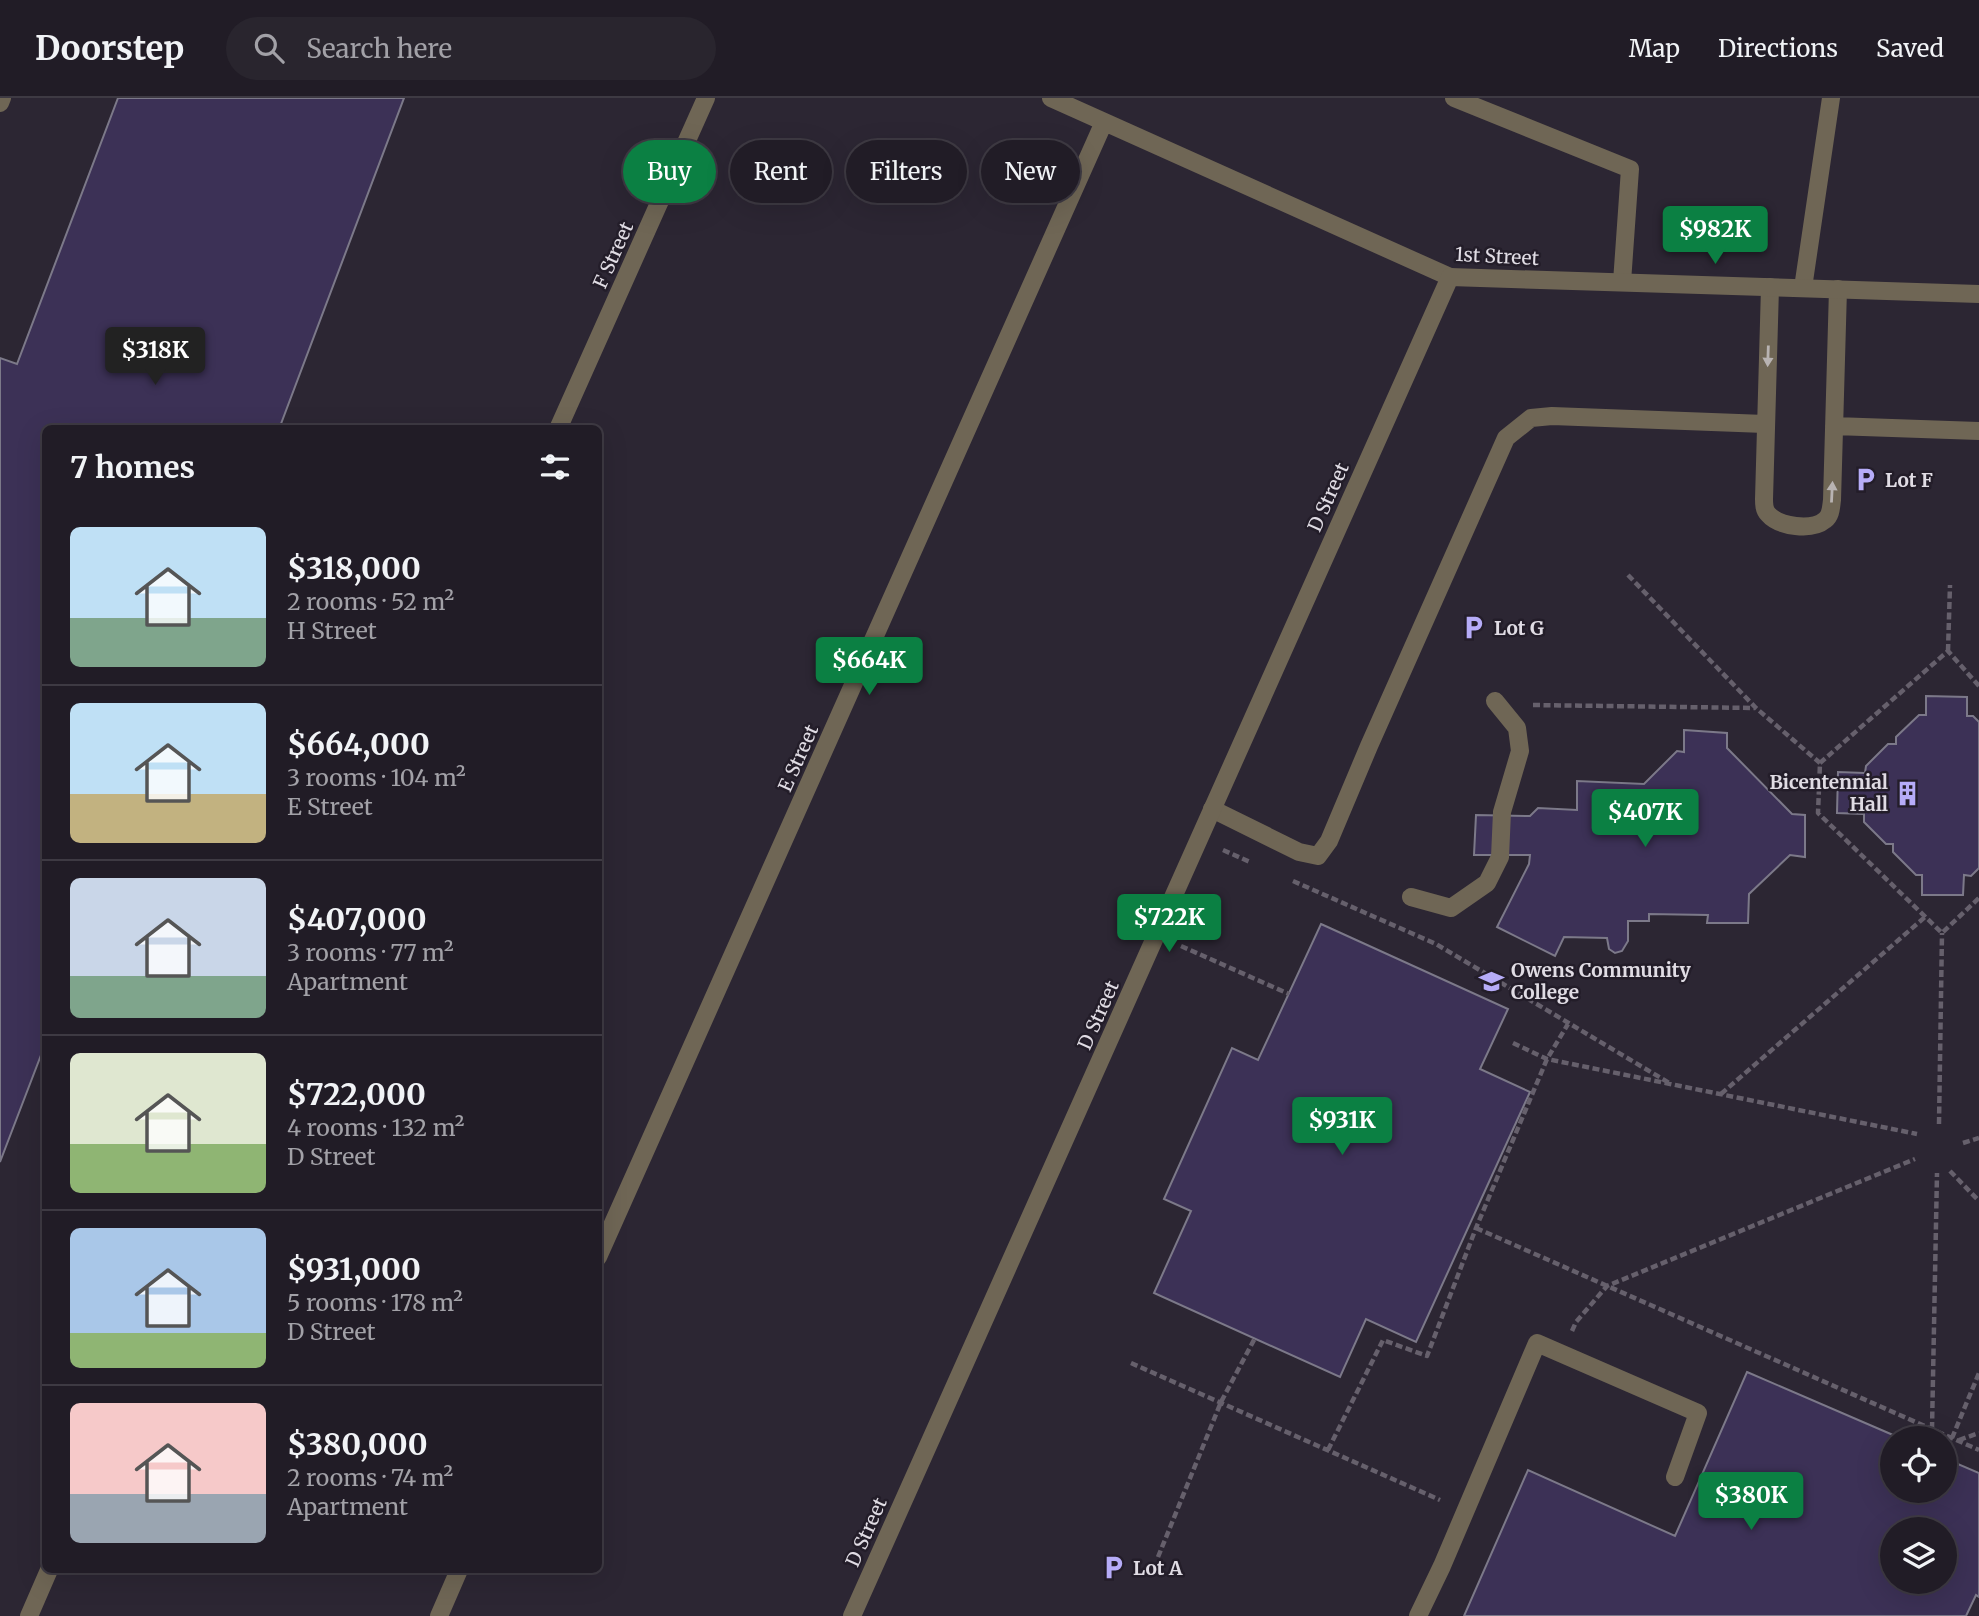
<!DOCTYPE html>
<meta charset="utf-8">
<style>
:root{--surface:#211c26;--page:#29252e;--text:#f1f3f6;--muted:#a2a1a7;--line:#3e3a43;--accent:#0b8043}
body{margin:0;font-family:Merriweather,serif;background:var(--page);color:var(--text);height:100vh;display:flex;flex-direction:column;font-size:26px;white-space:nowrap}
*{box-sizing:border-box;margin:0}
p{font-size:23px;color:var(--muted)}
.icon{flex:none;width:38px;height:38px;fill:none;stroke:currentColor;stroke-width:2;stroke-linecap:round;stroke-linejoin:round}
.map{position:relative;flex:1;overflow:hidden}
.panel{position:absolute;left:42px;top:327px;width:560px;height:1148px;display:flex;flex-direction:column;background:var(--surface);border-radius:10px;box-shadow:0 7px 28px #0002,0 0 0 2px var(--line)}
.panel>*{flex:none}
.guide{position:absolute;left:623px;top:42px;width:665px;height:63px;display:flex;gap:14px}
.buttons{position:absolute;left:1880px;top:1328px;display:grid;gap:14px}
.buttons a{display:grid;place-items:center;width:77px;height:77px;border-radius:50%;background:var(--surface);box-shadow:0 7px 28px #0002,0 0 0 2px var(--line);font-size:35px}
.price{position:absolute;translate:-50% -60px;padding:0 16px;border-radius:7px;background:var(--accent);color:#fff;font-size:23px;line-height:46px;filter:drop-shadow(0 2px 4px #0008)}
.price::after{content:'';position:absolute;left:50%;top:42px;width:21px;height:16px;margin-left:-10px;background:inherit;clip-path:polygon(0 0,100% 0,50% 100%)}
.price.active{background:#222;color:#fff}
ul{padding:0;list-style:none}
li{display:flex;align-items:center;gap:21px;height:175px;padding:0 28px}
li+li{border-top:2px solid var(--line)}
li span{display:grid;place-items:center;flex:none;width:196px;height:140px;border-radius:10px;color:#555}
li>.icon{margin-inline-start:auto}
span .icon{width:84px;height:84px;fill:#fffc;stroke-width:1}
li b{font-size:30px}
h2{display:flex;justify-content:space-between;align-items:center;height:84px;padding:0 28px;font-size:30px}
.tag{padding:0 24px;border-radius:32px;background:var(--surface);box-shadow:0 7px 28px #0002,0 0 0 2px var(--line);font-size:24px;line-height:63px}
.tag.active{background:var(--accent);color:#fff}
header{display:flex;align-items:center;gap:42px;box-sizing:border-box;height:98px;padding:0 35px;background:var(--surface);border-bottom:2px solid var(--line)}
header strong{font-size:33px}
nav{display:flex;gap:38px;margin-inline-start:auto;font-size:24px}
.search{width:490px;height:63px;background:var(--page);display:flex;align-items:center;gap:18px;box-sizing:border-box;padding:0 24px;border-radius:38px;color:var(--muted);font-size:26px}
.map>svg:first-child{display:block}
.building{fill:#3c3156;stroke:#7c7989;stroke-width:2;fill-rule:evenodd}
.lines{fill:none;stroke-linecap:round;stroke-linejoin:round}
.path{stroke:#66606c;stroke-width:4.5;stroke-dasharray:7 3.5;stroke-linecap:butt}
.service{stroke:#6f6655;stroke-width:18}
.minor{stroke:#6f6655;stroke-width:18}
.tertiary{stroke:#6f6655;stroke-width:18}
.oneway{fill:#b8b3b2}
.labels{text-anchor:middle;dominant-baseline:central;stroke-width:5;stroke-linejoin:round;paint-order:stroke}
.street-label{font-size:19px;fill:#e0dce4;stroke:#231d29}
.poi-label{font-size:19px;font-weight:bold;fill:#e0dce4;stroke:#231d29;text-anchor:start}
</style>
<header>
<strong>Doorstep</strong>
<div class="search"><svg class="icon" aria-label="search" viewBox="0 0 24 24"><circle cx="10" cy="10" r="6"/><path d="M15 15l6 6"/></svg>Search here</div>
<nav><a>Map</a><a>Directions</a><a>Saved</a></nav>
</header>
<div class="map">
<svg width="1979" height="1518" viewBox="0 0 1979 1518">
<rect width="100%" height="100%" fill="#2c2633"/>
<path class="building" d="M 118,0 L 404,0 L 279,331 L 46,331 L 46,944 L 0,1064 L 0,260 L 17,266 Z
M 1926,598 L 1967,599 L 1967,618 L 1973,618 L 1979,624 L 1979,770 L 1971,778 L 1964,777 L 1963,797 L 1922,797 L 1922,777 L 1916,777 L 1893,754 L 1893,746 L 1886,746 L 1864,724 L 1864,716 L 1837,715 L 1838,674 L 1865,675 L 1866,668 L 1888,646 L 1896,646 L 1896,639 L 1919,617 L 1926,617 Z
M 1684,632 L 1727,635 L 1727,650 L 1792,716 L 1805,717 L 1805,759 L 1790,757 L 1749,796 L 1748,825 L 1707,825 L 1708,817 L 1649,816 L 1649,823 L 1628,823 L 1628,843 L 1622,853 L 1615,855 L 1609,851 L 1607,840 L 1564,839 L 1555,858 L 1497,829 L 1529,766 L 1530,757 L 1474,757 L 1476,717 L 1530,718 L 1538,710 L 1577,712 L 1577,683 L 1644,686 L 1677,653 L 1684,654 Z
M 1321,826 L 1508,911 L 1480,971 L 1530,994 L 1416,1244 L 1366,1221 L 1340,1279 L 1154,1195 L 1191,1113 L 1164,1101 L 1232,950 L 1258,962 Z
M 1747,1274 L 1900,1340 L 1892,1340 L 1892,1393 L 1944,1393 L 1944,1360 L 1979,1375 L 1979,1499 L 1976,1497 L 1966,1518 L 1464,1518 L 1528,1372 L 1675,1438 ZM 1892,1432 L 1944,1432 L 1944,1484 L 1892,1484 Z"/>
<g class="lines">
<path class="path" d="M 1628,477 L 1756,610 L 1820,665
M 1948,553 L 1950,487
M 1979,588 L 1948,553 L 1820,665 L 1818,715 L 1942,835 L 1979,800
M 1533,607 L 1755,610
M 1223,752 L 1250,764
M 1293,783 L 1436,846 L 1671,986
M 1181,848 L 1289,896
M 1513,945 L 1547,961 L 1917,1036
M 1721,996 L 1925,819
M 1939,1026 L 1942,835
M 1963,1045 L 1979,1040
M 1950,1073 L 1979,1103
M 1476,1130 L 1979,1352
M 1572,1233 L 1576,1224 L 1607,1188 L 1915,1061
M 1131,1265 L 1440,1402
M 1932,1331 L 1937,1075
M 1952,1340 L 1979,1275
M 1959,1342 L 1979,1335
M 1328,1352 L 1383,1242 L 1427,1258 L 1476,1130 L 1547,961 L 1568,926
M 1158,1459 L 1221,1304 L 1255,1240"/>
<path class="service" d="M 1454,0 L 1630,71 L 1622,184
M 1770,189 L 1764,401 C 1764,406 1764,412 1768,416 C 1779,429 1812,433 1825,422 C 1831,418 1831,409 1832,402 L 1838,191
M 1803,190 L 1831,0
M 1834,328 L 1979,333
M 1212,711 L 1299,754 L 1318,758 L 1329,743 L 1369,648 L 1506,340 L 1531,320 L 1552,318 L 1765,326
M 1411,799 L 1451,810 L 1487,785 L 1500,759 L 1502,714 L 1520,653 L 1517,630 L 1495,603
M 1418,1518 L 1442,1468 L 1537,1245 L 1698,1315 L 1675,1379"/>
<path class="minor" d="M 1051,0 L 1450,179
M 0,5 L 2,0
M 558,331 L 706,0
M 598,1159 L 1104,24
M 29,1518 L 49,1472
M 439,1518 L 459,1472"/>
<path class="tertiary" d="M 852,1518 L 1450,179 L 1979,196"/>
</g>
<defs><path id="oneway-solid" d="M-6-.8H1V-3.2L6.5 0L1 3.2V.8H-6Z" transform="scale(1.75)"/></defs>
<g class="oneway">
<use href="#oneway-solid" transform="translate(1768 258) rotate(92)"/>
<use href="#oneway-solid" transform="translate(1832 394) rotate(-87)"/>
</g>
<defs>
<symbol id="parking-bare" viewBox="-9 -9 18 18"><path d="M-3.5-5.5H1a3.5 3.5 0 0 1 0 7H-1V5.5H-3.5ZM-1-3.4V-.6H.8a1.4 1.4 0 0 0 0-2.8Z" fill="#b6acf8" stroke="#231d29" stroke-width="2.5" paint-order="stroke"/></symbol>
<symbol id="building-bare" viewBox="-9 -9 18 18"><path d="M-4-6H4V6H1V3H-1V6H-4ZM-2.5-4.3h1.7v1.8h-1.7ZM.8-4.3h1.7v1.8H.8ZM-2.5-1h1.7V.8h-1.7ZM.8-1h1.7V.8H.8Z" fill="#b6acf8" stroke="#231d29" stroke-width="2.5" paint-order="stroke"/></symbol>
<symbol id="university-bare" viewBox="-9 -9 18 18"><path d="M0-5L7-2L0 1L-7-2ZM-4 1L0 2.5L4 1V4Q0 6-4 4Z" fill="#b6acf8" stroke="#231d29" stroke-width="2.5" paint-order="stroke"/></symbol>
</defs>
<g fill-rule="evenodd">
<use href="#parking-bare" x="1848" y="364" width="35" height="35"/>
<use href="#parking-bare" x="1456" y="512" width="35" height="35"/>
<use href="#building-bare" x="1890" y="678" width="35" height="35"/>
<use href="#university-bare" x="1474" y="866" width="35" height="35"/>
<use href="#parking-bare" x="1096" y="1452" width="35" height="35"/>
</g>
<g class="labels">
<g class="street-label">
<text transform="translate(613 157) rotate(-66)">F Street</text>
<text transform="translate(1497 158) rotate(3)">1st Street</text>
<text transform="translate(1328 399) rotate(-66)">D Street</text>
<text transform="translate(798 660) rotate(-66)">E Street</text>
<text transform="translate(1098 917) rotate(-66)">D Street</text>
<text transform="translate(866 1434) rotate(-66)">D Street</text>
</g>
<g class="poi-label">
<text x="1885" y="382">Lot F</text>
<text x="1494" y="530">Lot G</text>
<text x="1888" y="684" text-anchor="end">Bicentennial<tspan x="1888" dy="22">Hall</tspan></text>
<text x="1511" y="872">Owens Community<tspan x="1511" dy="22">College</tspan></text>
<text x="1133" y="1470">Lot A</text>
</g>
</g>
</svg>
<div class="buttons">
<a><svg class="icon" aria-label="locate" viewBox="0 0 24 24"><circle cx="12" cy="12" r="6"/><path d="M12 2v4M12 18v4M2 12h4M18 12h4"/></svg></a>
<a><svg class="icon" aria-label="layers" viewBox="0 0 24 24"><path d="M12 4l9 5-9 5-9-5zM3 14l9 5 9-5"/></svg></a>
</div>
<b class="price" style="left:1715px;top:168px">$982K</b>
<b class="price active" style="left:155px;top:289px">$318K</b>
<b class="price" style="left:869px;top:599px">$664K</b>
<b class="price" style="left:1645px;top:751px">$407K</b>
<b class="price" style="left:1169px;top:856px">$722K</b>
<b class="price" style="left:1342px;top:1059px">$931K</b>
<b class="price" style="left:1751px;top:1434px">$380K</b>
<div class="guide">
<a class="tag active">Buy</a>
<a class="tag">Rent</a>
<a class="tag">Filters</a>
<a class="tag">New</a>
</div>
<section class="panel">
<h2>7 homes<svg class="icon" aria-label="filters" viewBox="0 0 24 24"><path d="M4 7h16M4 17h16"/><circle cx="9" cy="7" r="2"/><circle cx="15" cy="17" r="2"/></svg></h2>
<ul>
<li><span style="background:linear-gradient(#bfe0f5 65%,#7fa58c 0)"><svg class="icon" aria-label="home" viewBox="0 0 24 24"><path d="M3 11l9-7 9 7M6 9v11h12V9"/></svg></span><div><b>$318,000</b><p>2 rooms · 52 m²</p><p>H Street</p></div></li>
<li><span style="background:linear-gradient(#bfe0f5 65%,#c2b280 0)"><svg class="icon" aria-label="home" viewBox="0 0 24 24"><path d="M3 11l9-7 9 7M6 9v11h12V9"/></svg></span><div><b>$664,000</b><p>3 rooms · 104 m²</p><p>E Street</p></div></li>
<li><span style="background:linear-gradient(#c9d6e8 70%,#7fa58c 0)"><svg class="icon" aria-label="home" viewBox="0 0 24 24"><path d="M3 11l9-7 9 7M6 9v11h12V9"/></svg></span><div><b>$407,000</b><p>3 rooms · 77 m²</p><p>Apartment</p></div></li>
<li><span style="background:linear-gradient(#dfe7d0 65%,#8fb573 0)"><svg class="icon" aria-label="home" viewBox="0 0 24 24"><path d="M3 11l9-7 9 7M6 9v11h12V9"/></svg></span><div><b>$722,000</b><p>4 rooms · 132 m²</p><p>D Street</p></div></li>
<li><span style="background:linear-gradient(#a9c7e8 75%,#8fb573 0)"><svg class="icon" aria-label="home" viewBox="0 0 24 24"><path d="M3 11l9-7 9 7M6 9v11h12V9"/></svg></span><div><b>$931,000</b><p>5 rooms · 178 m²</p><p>D Street</p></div></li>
<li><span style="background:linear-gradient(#f6c9c9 65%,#9aa5b1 0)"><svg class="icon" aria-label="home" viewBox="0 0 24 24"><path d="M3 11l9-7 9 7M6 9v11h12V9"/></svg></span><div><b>$380,000</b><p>2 rooms · 74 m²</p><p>Apartment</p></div></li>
</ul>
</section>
</div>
